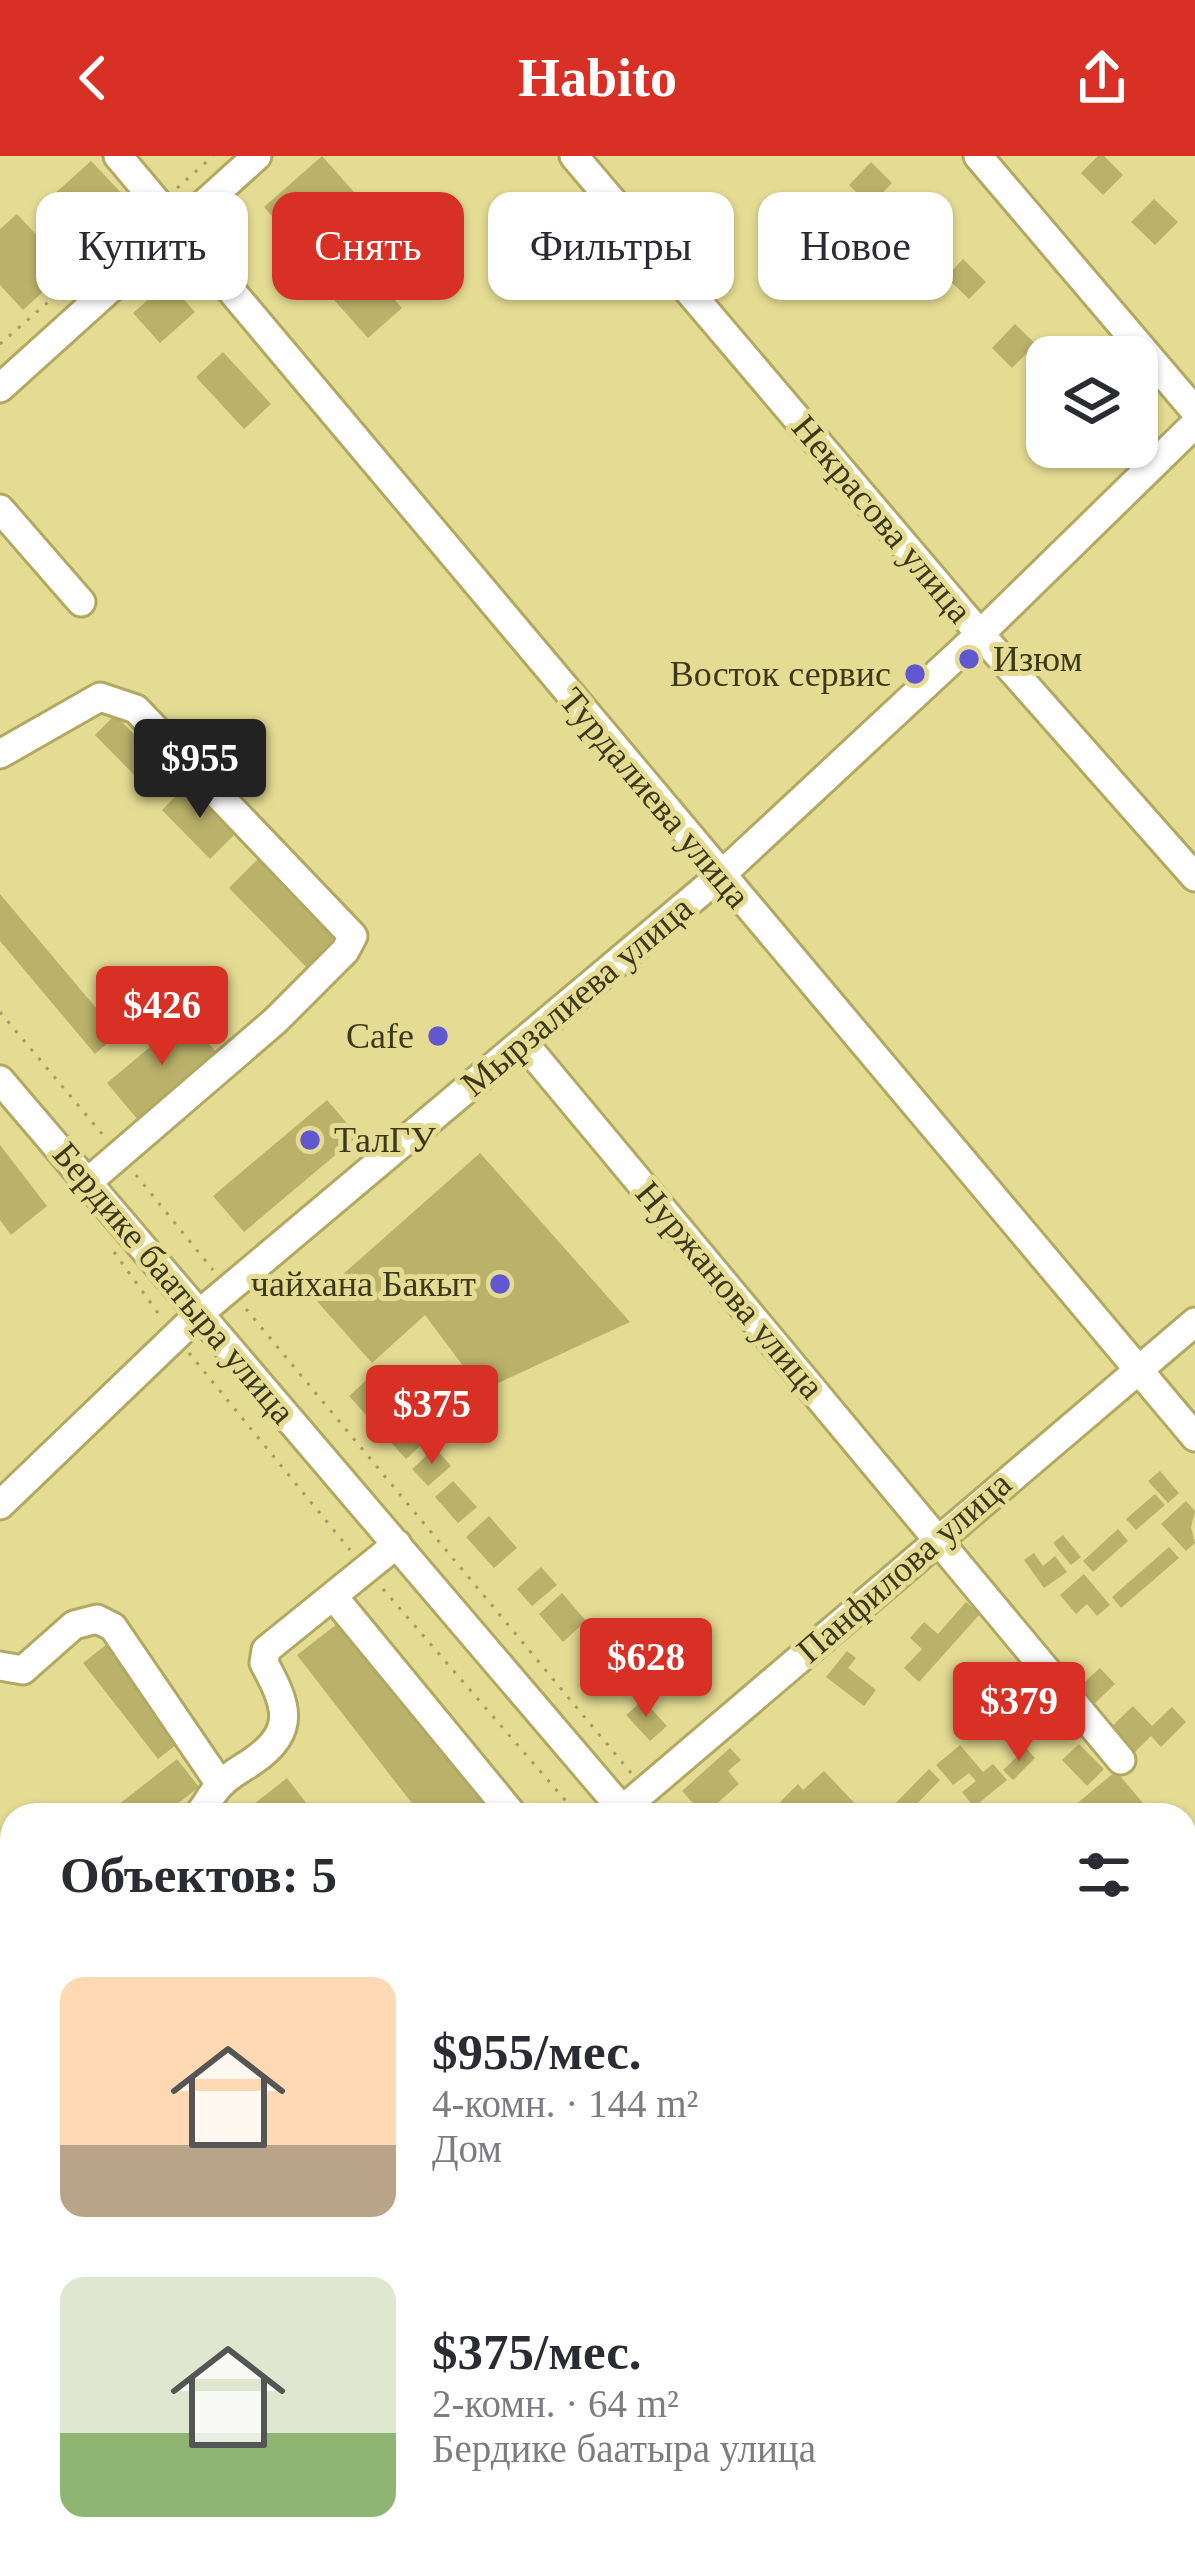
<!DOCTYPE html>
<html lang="ru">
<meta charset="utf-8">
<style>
:root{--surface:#fff;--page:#f7f7f7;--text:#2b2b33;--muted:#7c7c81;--accent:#d93025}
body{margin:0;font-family:"Times New Roman",serif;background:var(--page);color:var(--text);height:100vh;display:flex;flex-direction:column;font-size:45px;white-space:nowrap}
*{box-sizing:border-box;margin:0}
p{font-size:39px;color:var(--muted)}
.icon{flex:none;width:66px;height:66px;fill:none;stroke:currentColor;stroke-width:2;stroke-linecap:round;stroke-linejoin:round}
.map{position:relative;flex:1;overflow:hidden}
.panel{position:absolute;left:0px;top:1647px;width:1197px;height:768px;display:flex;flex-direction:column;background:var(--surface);border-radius:36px 36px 0 0;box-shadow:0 3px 9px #0004}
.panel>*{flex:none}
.banner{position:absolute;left:36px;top:36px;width:1125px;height:108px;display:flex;gap:24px}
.controls{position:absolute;left:1026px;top:180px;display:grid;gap:24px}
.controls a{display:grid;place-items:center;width:132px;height:132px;border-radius:24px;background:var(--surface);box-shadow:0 3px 9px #0004;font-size:60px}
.price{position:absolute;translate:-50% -102px;padding:0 27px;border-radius:12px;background:var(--accent);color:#fff;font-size:39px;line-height:78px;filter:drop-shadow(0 3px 6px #0008)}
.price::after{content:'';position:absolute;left:50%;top:72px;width:36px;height:27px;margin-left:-18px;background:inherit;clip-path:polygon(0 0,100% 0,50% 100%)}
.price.on{background:#222;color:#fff}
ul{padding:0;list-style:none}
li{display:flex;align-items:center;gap:36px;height:300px;padding:0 60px}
li span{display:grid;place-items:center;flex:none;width:336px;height:240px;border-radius:24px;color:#555}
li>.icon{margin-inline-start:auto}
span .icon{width:144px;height:144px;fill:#fffc;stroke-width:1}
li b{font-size:51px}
h2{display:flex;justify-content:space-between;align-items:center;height:144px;padding:0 60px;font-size:51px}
.pill{padding:0 42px;border-radius:24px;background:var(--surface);box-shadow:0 3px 9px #0004;font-size:42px;line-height:108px}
.pill.on{background:var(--accent);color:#fff}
header{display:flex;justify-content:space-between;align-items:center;height:156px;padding:0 60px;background:var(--accent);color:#fff;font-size:54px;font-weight:700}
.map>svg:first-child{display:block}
.built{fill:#dad07f}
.building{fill:#bab16a}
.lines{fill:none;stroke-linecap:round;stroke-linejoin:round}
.minor-casing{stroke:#b1a962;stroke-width:33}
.path{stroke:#a39c64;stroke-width:3;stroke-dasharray:3 9;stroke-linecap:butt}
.minor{stroke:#fff;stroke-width:27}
.poi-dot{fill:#6157d0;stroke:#e5dc94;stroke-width:4.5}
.labels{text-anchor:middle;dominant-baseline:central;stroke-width:10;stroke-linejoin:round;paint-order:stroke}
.street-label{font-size:36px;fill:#3c381a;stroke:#e5dc94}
.poi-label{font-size:36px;fill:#3c381a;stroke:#e5dc94;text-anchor:end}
</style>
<header><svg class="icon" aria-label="back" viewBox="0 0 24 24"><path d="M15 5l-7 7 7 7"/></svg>Habito<svg class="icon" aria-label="share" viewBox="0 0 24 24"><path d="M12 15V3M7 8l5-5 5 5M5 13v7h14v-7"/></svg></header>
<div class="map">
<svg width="1195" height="2415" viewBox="0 0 1195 2415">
<rect width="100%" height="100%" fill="#e5dc94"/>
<path class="built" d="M 1195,1778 L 1195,2090 L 1185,2077 L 1185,1785 Z"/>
<path class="building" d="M 322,0 L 370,54 L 312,105 L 264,51 Z
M 1098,0 L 1104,0 L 1123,19 L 1103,39 L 1081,17 Z
M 91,5 L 130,46 L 91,82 L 52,40 Z
M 871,6 L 892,27 L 870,50 L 849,29 Z
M 1154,43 L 1178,66 L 1155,89 L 1131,66 Z
M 921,52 L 940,71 L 920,91 L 901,72 Z
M 17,58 L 68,113 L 23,154 L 0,129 L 0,73 Z
M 353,97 L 402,152 L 368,182 L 319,127 Z
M 963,103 L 986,126 L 969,143 L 946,121 Z
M 168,126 L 195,156 L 160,187 L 133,157 Z
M 1015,168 L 1036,188 L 1012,212 L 992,192 Z
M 223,196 L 271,248 L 244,273 L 196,221 Z
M 1087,291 L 1123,291 L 1126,294 L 1108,312 Z
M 115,559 L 166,610 L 145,630 L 95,579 Z
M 189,627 L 237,676 L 210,703 L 162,654 Z
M 263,698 L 346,784 L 312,817 L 229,732 Z
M 0,738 L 118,878 L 95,898 L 0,785 Z
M 186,861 L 217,897 L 138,964 L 107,927 Z
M 327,944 L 358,980 L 244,1076 L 213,1040 Z
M 0,989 L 47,1050 L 11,1079 L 0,1064 Z
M 480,997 L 630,1166 L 481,1235 L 406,1303 L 349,1240 L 372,1219 L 412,1263 L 464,1216 L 478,1230 L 425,1159 L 372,1207 L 315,1143 Z
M 435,1292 L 451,1310 L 428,1330 L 412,1313 Z
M 1160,1315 L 1179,1337 L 1168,1347 L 1148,1325 Z
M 453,1325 L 477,1351 L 458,1367 L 435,1341 Z
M 1155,1338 L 1165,1349 L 1136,1374 L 1126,1363 Z
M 1186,1345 L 1195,1355 L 1191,1371 L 1195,1387 L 1186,1395 L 1161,1368 Z
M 489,1360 L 517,1392 L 494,1412 L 466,1381 Z
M 1118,1373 L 1128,1385 L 1093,1416 L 1083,1405 Z
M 1063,1379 L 1081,1401 L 1071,1409 L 1053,1387 Z
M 1169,1391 L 1179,1402 L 1121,1452 L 1112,1441 Z
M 1034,1397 L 1043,1410 L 1055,1400 L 1067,1416 L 1044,1432 L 1024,1404 Z
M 541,1411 L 557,1429 L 532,1450 L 517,1433 Z
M 1084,1418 L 1110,1449 L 1097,1460 L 1087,1448 L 1076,1458 L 1060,1439 Z
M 562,1437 L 586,1465 L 563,1486 L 539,1458 Z
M 966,1446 L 980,1458 L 919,1526 L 904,1512 L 922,1493 L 910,1482 L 924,1466 L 938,1478 Z
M 346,1461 L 499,1659 L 421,1659 L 297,1499 Z
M 111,1485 L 185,1582 L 158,1603 L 83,1507 Z
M 601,1485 L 626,1512 L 605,1531 L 580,1503 Z
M 847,1495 L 856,1502 L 848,1512 L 876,1534 L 864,1550 L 826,1521 Z
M 1100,1512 L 1115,1528 L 1092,1550 L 1077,1533 Z
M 643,1544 L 667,1570 L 650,1585 L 626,1559 Z
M 1039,1544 L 1059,1567 L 1041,1582 L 1021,1559 Z
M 1133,1550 L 1152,1570 L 1172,1551 L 1186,1566 L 1161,1591 L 1151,1580 L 1130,1601 L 1106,1576 Z
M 1079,1588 L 1104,1613 L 1087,1630 L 1062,1604 Z
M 960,1589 L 983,1616 L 993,1608 L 1007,1624 L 974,1651 L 981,1659 L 965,1659 L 974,1651 L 962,1636 L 976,1625 L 969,1617 L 953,1629 L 936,1609 Z
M 730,1592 L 741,1604 L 728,1615 L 739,1628 L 704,1659 L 682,1635 Z
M 1026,1592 L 1035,1602 L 1013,1624 L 1003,1614 Z
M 177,1603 L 199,1631 L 163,1659 L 105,1659 Z
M 929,1613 L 940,1624 L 906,1659 L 890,1659 L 887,1656 Z
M 824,1615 L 863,1656 L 860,1659 L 827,1659 L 817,1648 L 805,1659 L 792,1659 L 780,1646 L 798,1628 L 803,1634 Z
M 1116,1615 L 1153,1659 L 1063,1659 Z
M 287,1622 L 310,1652 L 300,1659 L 240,1659 Z
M 0,1706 L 12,1722 L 12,1742 L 0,1751 Z
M 1185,1890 L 1195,1904 L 1195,1940 L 1185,1947 Z
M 390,2403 L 419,2403 L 424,2409 L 416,2415 L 381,2415 L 379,2413 Z
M 1056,2403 L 1096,2403 L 1104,2411 L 1099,2415 L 1042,2415 Z"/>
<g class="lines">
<defs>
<path id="minor" d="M 118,0 L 1195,1281
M 574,0 L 980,478 L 1195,721
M 978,0 L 1195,255
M 0,232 L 257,0
M 0,353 L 81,446
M 0,598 L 100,541 L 136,553 L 353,780 L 345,795 L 275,865 L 89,1025
M 523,886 L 1121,1604
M 0,924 L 627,1659
M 0,1349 L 200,1157 L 720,720 L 980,478 L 1195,268
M 333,1440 L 513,1659
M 0,1510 L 23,1514 L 74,1469 L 97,1463 L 113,1471 L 220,1628
M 198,1659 C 207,1649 212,1636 221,1628 C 229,1619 243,1612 253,1605 C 297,1575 287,1549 264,1507 L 266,1494 L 397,1388
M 616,1659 L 1195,1166
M 0,1812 L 12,1803
M 0,1830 L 12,1844
M 0,2245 L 7,2254
M 0,2274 L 12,2288
M 1185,2334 L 1195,2346
M 109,2403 L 119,2415
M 484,2403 L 494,2415"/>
</defs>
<use href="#minor" class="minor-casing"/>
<path class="path" d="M 177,32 L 213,0
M 0,188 L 143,63
M 0,856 L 103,979
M 136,1019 L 213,1114
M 114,1096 L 161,1161
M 246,1153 L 631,1617
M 189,1197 L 350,1394
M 383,1433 L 578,1659
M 1185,2295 L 1195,2308
M 1185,2401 L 1195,2413"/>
<use href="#minor" class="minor"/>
</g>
<g class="poi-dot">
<circle cx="969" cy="503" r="12"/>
<circle cx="915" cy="518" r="12"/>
<circle cx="438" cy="880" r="12"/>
<circle cx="310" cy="984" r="12"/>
<circle cx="500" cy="1128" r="12"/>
</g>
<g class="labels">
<g class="street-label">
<text transform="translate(882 363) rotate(50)">Некрасова улица</text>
<text transform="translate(655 642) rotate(50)">Турдалиева улица</text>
<text transform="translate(577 840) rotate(-40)">Мырзалиева улица</text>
<text transform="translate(174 1127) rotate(50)">Бердике баатыра улица</text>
<text transform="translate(730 1134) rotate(50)">Нуржанова улица</text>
<text transform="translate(904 1411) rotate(-41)">Панфилова улица</text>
</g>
<g class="poi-label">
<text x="993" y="503" text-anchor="start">Изюм</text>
<text x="891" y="518">Восток сервис</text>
<text x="414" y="880">Cafe</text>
<text x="334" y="984" text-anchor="start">ТалГУ</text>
<text x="476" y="1128">чайхана Бакыт</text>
</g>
</g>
</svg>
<div class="controls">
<a><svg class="icon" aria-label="layers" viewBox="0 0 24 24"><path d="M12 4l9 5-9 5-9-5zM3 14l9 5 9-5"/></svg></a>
</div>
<b class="price on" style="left:200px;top:665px">$955</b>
<b class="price" style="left:162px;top:912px">$426</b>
<b class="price" style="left:432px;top:1311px">$375</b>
<b class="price" style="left:646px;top:1564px">$628</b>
<b class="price" style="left:1019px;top:1608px">$379</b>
<div class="banner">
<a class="pill">Купить</a>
<a class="pill on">Снять</a>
<a class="pill">Фильтры</a>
<a class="pill">Новое</a>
</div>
<section class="panel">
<h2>Объектов: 5<svg class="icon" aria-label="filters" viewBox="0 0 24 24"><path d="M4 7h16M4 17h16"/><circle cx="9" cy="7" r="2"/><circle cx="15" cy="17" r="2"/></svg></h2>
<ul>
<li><span style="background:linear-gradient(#ffd9b3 70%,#b9a48a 0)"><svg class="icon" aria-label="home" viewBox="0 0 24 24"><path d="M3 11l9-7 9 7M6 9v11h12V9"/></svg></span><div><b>$955/мес.</b><p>4-комн. · 144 m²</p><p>Дом</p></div></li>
<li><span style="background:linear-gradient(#dfe7d0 65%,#8fb573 0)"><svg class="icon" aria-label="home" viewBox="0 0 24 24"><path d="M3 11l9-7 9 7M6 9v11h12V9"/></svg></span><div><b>$375/мес.</b><p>2-комн. · 64 m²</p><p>Бердике баатыра улица</p></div></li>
</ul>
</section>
</div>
